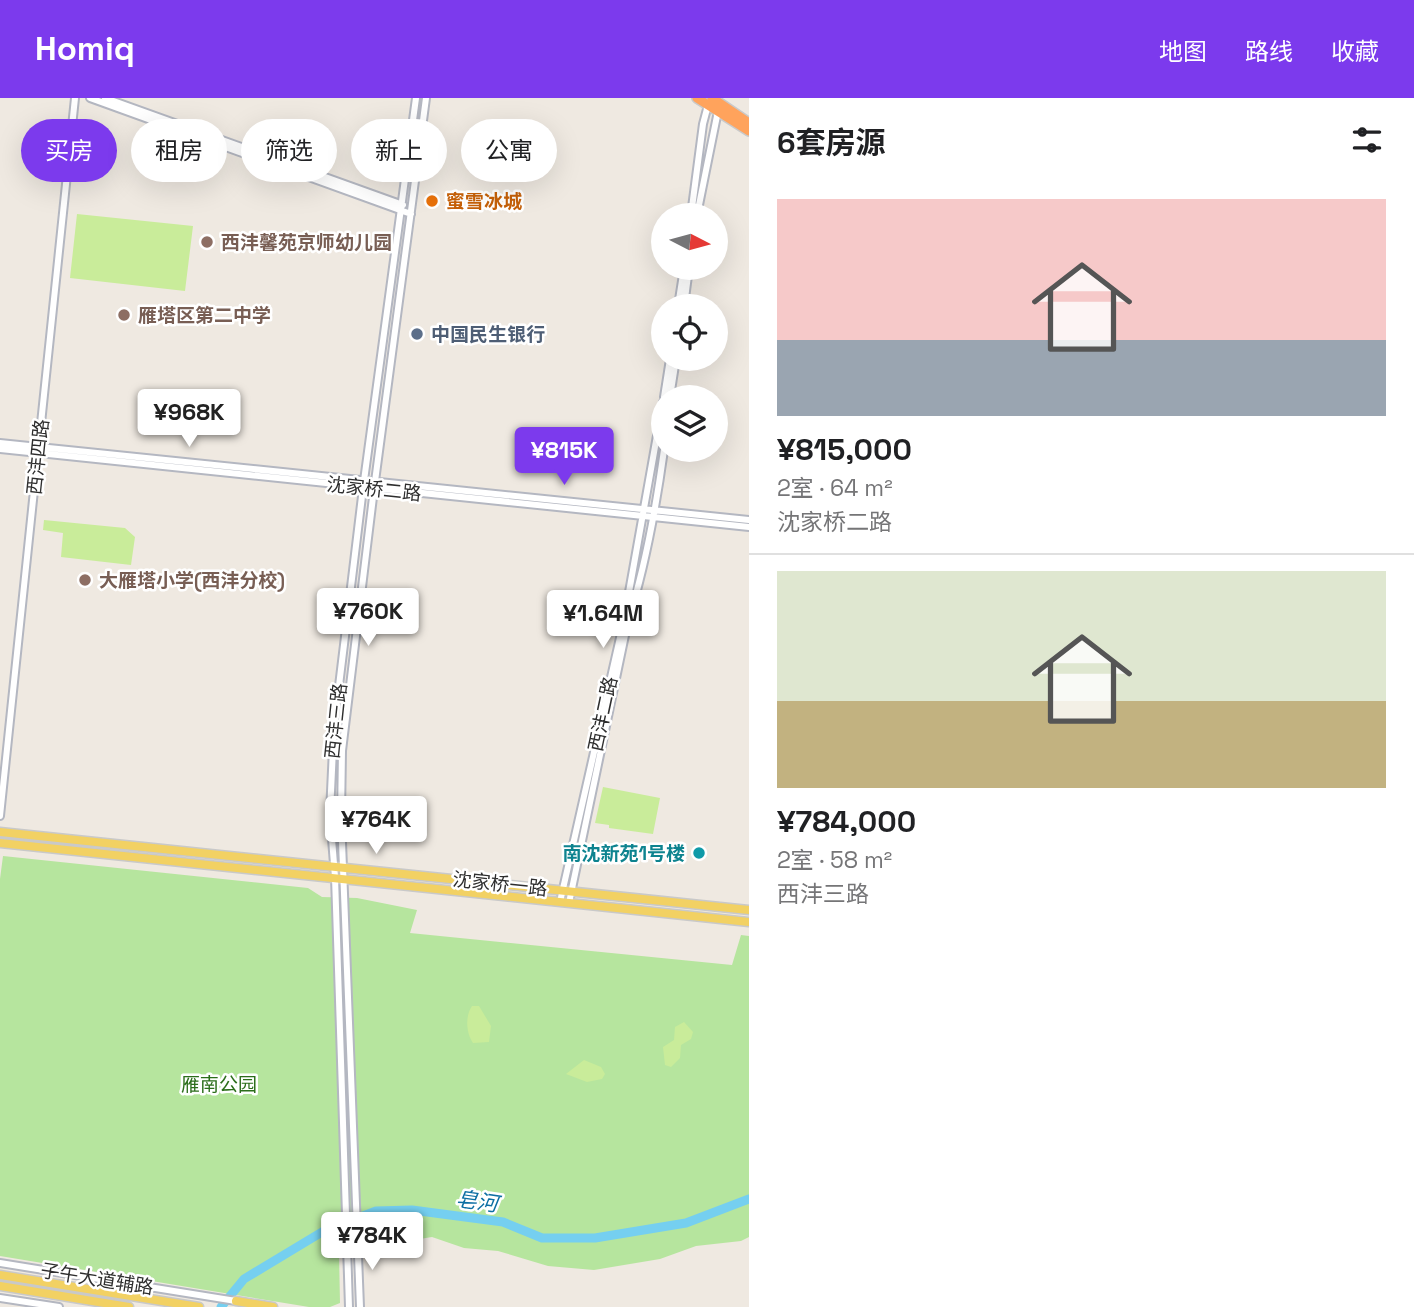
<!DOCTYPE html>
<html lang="zh">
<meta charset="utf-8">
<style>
:root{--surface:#fff;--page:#f2f2f2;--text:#202124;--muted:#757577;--line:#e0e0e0;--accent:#7c3aed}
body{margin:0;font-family:"Space Grotesk","Noto Sans SC",sans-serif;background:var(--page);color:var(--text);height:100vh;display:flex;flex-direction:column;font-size:26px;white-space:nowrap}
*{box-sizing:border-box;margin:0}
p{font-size:23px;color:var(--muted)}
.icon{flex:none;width:38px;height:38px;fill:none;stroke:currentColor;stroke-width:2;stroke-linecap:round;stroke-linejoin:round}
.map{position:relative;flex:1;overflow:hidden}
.details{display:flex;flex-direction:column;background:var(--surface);width:665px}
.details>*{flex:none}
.guide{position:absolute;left:21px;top:21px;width:623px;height:63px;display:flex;gap:14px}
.needle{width:46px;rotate:96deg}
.fabs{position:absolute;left:651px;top:105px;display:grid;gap:14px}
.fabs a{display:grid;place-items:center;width:77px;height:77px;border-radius:50%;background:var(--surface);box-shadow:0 7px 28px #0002;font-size:35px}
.price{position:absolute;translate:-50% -60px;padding:0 16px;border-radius:7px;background:#fff;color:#222;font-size:23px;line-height:46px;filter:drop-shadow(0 2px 4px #0008)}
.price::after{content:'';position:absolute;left:50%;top:42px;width:21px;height:16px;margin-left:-10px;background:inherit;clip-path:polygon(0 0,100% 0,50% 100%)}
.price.active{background:var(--accent);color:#fff}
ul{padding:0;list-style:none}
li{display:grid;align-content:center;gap:14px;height:371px;padding:0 28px}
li+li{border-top:2px solid var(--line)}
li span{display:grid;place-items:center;height:217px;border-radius:0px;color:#555}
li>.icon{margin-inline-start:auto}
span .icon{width:126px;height:126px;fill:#fffc;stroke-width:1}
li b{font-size:30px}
h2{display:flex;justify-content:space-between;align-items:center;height:84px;padding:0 28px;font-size:30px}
.tag{padding:0 24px;border-radius:32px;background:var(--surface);box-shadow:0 7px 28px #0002;font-size:24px;line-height:63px}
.tag.active{background:var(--accent);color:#fff}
header{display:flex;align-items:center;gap:42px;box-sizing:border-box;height:98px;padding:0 35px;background:var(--accent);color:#fff}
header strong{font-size:33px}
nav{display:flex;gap:38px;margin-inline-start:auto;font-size:24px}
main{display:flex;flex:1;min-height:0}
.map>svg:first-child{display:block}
.green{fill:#b6e59e}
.pitch{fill:#c9ec9a}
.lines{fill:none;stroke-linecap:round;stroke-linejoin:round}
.river{stroke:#75cff0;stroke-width:9}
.minor-casing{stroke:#b4b7c1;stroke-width:10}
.major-casing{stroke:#c9c9c9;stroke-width:11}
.highway-casing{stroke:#c9c9c9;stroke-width:12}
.minor{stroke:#fff;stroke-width:6}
.major{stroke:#f2d163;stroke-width:8}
.highway{stroke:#ffa35c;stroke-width:9}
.food-dot{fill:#e8710a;stroke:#fff;stroke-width:2.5}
.education-dot{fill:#8d6e63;stroke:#fff;stroke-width:2.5}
.service-dot{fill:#5c6f8a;stroke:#fff;stroke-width:2.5}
.culture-dot{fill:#0f9aa8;stroke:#fff;stroke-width:2.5}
.labels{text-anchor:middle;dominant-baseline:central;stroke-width:5;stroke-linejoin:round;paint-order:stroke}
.food-label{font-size:19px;font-weight:bold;fill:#c56008;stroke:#fff;text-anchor:start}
.education-label{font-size:19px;font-weight:bold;fill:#785e54;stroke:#fff;text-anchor:start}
.service-label{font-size:19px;font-weight:bold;fill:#4e5e75;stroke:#fff;text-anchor:start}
.street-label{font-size:19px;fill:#2e2e2e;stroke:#fff}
.culture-label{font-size:19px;font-weight:bold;fill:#0d838f;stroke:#fff;text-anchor:end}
.park-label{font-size:19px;fill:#2c6e1b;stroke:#fff}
.water-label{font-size:21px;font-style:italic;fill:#0d6fa3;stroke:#fff}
</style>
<header>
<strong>Homiq</strong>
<nav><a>地图</a><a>路线</a><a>收藏</a></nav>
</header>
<main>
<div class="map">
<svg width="749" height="1209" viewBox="0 0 749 1209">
<rect width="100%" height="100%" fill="#efe9e1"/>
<path class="green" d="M 3,758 L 308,790 L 322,799 L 357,800 L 417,812 L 410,835 L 732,867 L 741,837 L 749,838 L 749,1139 L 741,1143 L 696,1148 L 660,1161 L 594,1172 L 548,1168 L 498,1153 L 464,1150 L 432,1139 L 339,1154 L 340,1205 L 330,1209 L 309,1209 L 0,1158 L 0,781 Z"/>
<path class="pitch" d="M 77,116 L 193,128 L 185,193 L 70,180 Z
M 44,422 L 125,430 L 135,439 L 131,467 L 61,459 L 63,435 L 43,432 Z
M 603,689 L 660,700 L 653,736 L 609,730 L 609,727 L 595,725 Z
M 472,908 L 479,908 L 491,928 L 489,944 L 473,945 C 466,935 465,918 472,908 Z
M 684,924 L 693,934 L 691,941 L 681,947 L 680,960 L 671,969 L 665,967 L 663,949 L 674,942 L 675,929 Z
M 584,962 L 601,969 L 605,976 L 602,981 L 587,984 L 566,976 Z"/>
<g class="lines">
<path class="river" d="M 221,1209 L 244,1181 L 322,1134 L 376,1113 L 412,1112 L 503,1124 L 542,1140 L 595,1140 L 686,1125 L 749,1101"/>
<defs>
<path id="minor" d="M 90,0 L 411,116
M 105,0 L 403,107
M 691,117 L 703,26 L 708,7
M 697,117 L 718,13
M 678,208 L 684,170
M 684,208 L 689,170
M 664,299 L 670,261
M 670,299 L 676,261
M 0,345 L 749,422
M 0,351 L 749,429
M 0,718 L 75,0
M 560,804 L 624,522 L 663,304
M 569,805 L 628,523 C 646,467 656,410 664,352
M 0,1165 L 236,1203
M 0,1200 L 59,1209
M 349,1209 L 335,779 L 330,715 L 334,629 L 363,390 L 416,0
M 360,1209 L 341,718 L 342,653 L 374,391 L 426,0"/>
<path id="major" d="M 0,734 L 749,812
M 0,745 L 749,824
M 0,1177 L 199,1209
M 0,1188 L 129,1209
M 236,1203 L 273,1209"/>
<path id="highway" d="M 697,0 L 749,33
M 712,0 L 749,25"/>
</defs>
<use href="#minor" class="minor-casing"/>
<use href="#major" class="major-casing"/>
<use href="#highway" class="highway-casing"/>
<use href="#minor" class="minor"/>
<use href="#major" class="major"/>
<use href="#highway" class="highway"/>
</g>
<circle class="food-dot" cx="432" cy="103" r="7"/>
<g class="education-dot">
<circle cx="207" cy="144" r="7"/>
<circle cx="124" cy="217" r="7"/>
<circle cx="85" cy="482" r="7"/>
</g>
<circle class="service-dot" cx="417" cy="236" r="7"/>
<circle class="culture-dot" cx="699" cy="755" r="7"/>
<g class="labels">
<g class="food-label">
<text x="446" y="103">蜜雪冰城</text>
</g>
<g class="education-label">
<text x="221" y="144">西沣馨苑京师幼儿园</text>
<text x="138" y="217">雁塔区第二中学</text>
<text x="99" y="482">大雁塔小学(西沣分校)</text>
</g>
<g class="service-label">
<text x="431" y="236">中国民生银行</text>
</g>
<g class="street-label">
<text transform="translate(38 359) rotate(-84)">西沣四路</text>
<text transform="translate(374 391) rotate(6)">沈家桥二路</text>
<text transform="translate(603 616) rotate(-78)">西沣二路</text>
<text transform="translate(336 623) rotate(-84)">西沣三路</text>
<text transform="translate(500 786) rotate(6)">沈家桥一路</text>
<text transform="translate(97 1181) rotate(9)">子午大道辅路</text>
</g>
<g class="culture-label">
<text x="685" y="755">南沈新苑1号楼</text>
</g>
<g class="park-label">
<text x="219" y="986">雁南公园</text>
</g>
<g class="water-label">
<text transform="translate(477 1103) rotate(8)">皂河</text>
</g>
</g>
</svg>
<div class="fabs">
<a><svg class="needle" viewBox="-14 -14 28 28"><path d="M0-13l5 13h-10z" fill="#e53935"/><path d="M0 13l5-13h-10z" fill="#757577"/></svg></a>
<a><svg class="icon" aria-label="locate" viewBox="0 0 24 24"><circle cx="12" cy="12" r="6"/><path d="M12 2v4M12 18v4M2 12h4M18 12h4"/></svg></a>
<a><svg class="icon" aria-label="layers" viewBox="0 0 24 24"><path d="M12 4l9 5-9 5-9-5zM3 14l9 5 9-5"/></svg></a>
</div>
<b class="price" style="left:189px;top:351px">¥968K</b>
<b class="price active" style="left:564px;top:389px">¥815K</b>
<b class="price" style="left:368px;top:550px">¥760K</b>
<b class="price" style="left:603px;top:552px">¥1.64M</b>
<b class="price" style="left:376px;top:758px">¥764K</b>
<b class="price" style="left:372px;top:1174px">¥784K</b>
<div class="guide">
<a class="tag active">买房</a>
<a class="tag">租房</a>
<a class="tag">筛选</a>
<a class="tag">新上</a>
<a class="tag">公寓</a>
</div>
</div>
<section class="details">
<h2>6套房源<svg class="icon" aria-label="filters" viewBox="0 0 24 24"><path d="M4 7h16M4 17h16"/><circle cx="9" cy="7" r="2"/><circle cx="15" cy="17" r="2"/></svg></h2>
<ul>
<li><span style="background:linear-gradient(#f6c9c9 65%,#9aa5b1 0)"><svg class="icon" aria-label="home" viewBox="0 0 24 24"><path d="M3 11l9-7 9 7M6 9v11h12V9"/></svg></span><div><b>¥815,000</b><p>2室 · 64 m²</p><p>沈家桥二路</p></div></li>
<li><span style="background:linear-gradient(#dfe7d0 60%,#c2b280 0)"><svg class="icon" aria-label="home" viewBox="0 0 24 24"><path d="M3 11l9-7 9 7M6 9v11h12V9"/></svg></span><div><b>¥784,000</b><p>2室 · 58 m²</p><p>西沣三路</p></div></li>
</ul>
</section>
</main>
